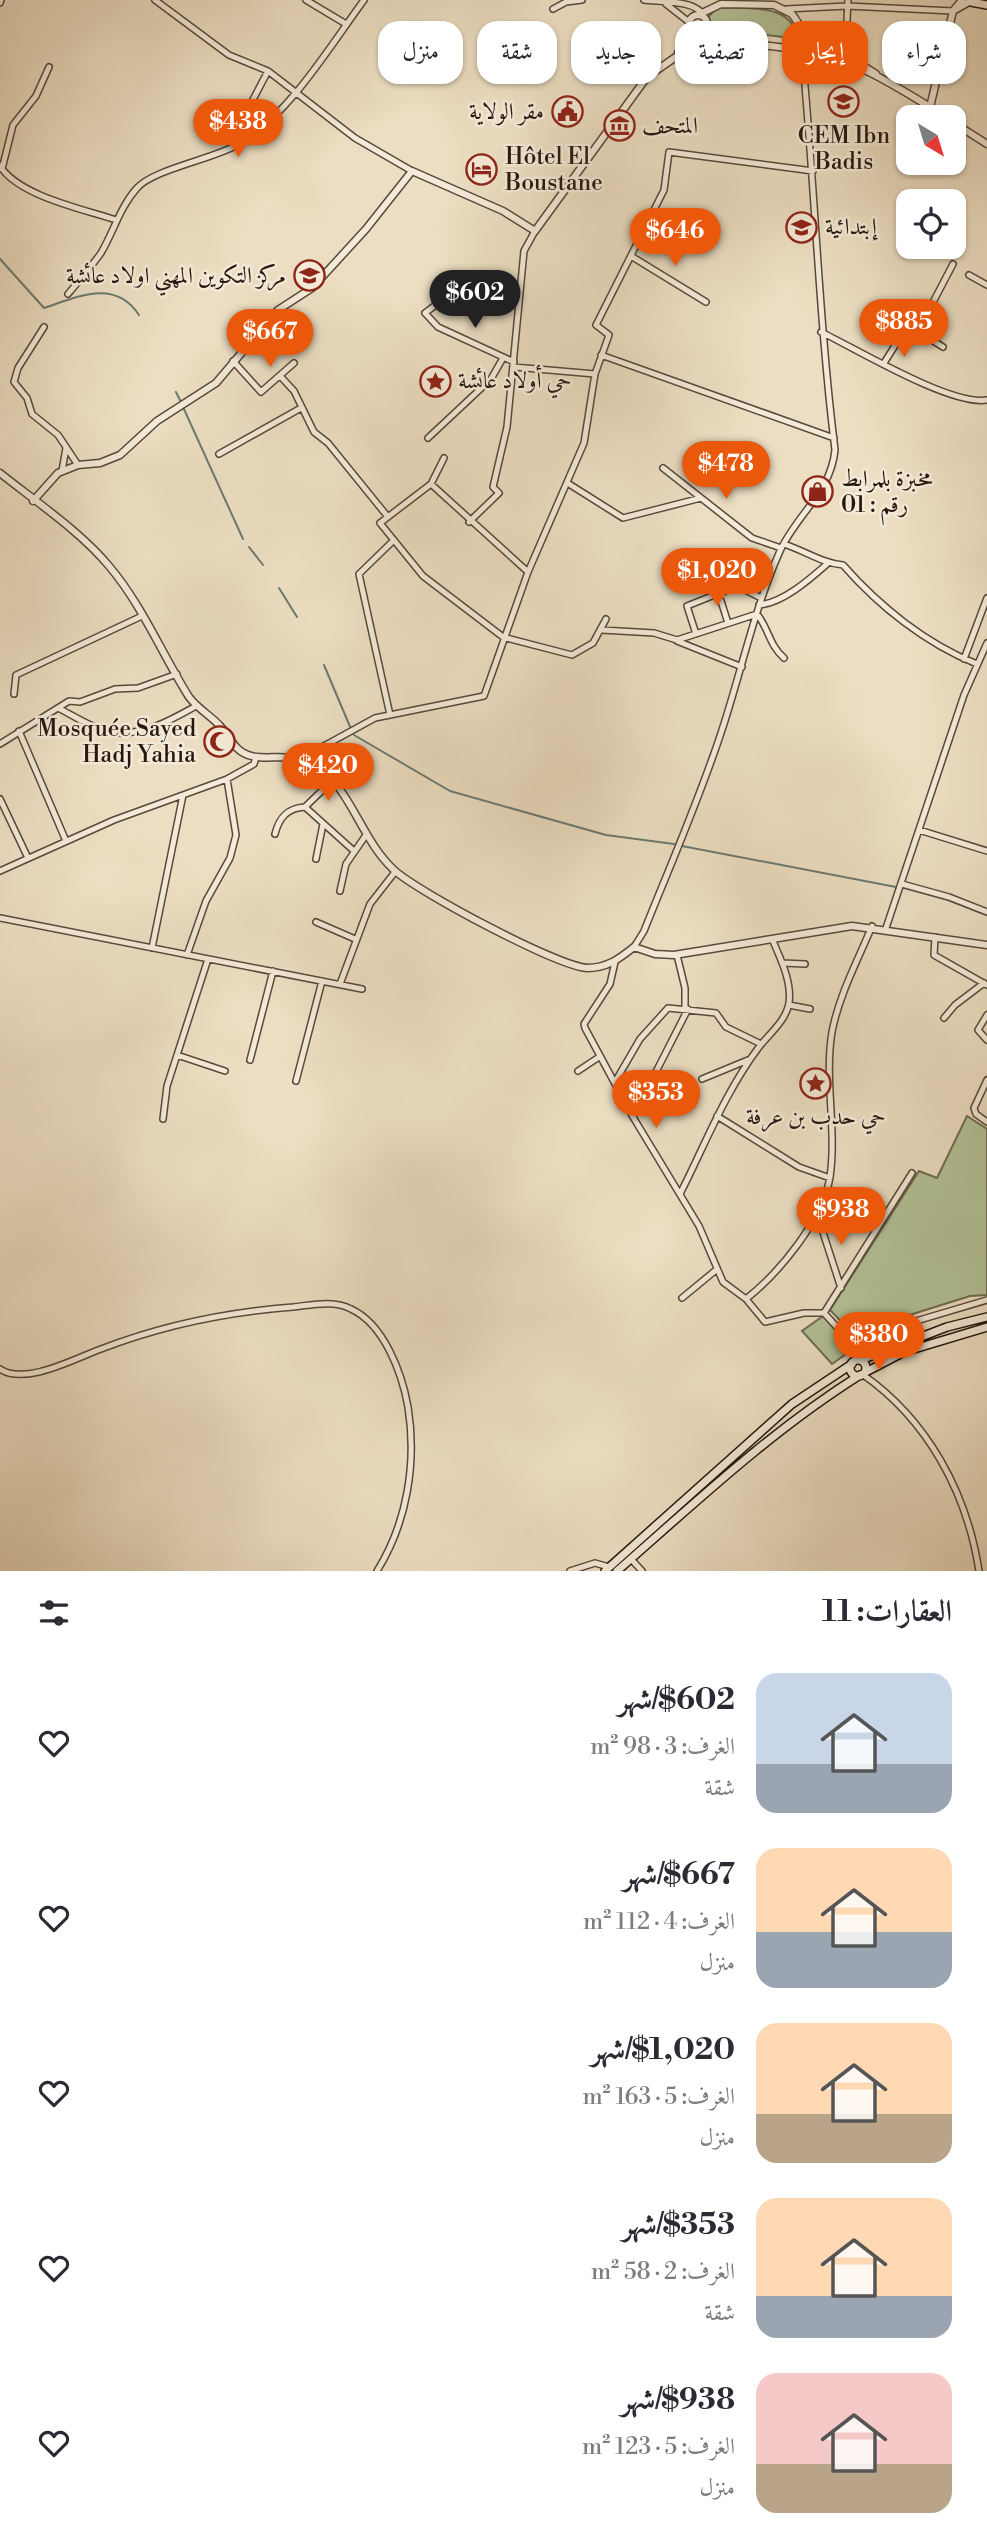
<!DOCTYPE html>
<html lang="ar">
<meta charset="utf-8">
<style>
:root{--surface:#fff;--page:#f2f2f3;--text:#2b2b33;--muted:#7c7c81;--accent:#ea580c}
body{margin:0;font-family:"Libre Bodoni",Amiri,serif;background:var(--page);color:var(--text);direction:rtl;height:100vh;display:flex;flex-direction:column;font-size:26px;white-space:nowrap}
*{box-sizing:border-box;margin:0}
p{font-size:23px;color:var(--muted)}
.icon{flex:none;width:38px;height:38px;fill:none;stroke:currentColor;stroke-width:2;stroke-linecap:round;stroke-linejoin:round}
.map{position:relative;height:1571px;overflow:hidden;direction:ltr}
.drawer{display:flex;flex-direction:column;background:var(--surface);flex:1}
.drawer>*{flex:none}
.guide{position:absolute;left:21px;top:21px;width:945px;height:63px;direction:rtl;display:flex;gap:14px}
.needle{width:46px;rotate:142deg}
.buttons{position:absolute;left:896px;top:105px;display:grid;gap:14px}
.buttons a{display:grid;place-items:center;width:70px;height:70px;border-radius:14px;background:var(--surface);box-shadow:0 2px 5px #0004;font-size:35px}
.price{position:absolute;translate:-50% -60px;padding:0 16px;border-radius:24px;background:var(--accent);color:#fff;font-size:23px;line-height:46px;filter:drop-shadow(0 2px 4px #0008)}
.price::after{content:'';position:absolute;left:50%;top:42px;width:21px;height:16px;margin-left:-10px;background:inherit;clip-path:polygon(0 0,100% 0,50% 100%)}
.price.current{background:#222;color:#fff}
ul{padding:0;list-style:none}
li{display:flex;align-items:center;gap:21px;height:175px;padding:0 35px}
li span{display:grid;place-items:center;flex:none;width:196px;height:140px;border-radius:21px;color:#555}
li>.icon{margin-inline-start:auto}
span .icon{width:84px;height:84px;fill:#fffc;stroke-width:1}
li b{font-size:30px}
h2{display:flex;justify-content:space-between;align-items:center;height:84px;padding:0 35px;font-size:30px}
.chip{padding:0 24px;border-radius:21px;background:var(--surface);box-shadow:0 2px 5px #0004;font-size:24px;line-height:63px}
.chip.current{background:var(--accent);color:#fff}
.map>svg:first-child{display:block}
.green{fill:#b3c297;stroke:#6d6c53;stroke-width:2}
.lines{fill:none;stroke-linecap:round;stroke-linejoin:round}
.stream{stroke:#6b7a72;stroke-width:2}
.minor-casing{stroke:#58483c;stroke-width:8}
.tertiary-casing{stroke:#58483c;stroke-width:9}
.secondary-casing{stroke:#27160f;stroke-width:10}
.minor{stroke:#f3ead7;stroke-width:5}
.tertiary{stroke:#f3ead7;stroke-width:6}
.secondary{stroke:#f3ead7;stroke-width:7}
.labels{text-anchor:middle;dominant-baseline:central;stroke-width:5;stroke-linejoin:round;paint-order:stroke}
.poi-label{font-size:23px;fill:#27160f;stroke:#f3ead7;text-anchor:start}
</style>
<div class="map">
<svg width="987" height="1571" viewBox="0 0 987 1571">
<rect width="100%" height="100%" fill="#ecdec2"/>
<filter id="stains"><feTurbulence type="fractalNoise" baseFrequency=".00286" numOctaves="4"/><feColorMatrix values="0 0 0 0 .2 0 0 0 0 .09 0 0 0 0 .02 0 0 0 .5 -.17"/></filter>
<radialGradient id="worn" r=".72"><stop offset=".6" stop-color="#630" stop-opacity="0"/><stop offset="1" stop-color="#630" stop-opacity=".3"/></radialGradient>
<path class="green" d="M 718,7 C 747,9 800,2 796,44 L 783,42 L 783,37 L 748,33 L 745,37 C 728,35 707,38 709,16 Z
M 967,1116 L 987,1129 L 987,1295 L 970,1296 L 852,1333 L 830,1310 L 919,1171 L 937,1178 Z
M 823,1316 L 853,1349 L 832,1364 L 802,1331 Z"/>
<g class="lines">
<path class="stream" d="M 0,259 L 44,308 C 77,297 115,278 139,315
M 176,392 L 181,402
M 183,407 L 243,539
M 249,547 L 263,565
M 279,588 L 297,617
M 324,665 L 351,729
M 354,735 L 450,791 L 606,835 L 674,844
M 682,846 L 896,887
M 904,888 L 948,900 L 987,915"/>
<defs>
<path id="minor" d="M 155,0 L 229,55 L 268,71 L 355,138 L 412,171
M 306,0 L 346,24
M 644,0 C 662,2 698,0 704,17
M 0,3 L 1,0
M 666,4 L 689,22
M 553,9 L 566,2 L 582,0
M 786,9 L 847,6 L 953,11
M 845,60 L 848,0
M 247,111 L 268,71
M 0,166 C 19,196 83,209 116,220
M 2,169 L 13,125 L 36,96 L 49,67
M 631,256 L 706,302
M 969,275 L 987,285
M 68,294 C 79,281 91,267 101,253 C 114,231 120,207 137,188 C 154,169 214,159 239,144 C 289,115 330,46 364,0
M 445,298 L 425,313 L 438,327 L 514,362
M 44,327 L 18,368 L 14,382 L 27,398 L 32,414 L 58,435 L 78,465
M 918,331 L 953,264
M 821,332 C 858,350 951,406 987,400
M 601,355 L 834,438
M 233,361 L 261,392 L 294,363
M 884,363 L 908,325 L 943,347
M 514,367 L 595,374
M 281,377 L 294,391 L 314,432 L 328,443 L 388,517
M 428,438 L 491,379 L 503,358
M 219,454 L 301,408
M 444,458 L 431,484 L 380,523 L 423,576 L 503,637 L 572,655 L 593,643 L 606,619
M 663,468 L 752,538 L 781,548
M 62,471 L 66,448
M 431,484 L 528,572
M 569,484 L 623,518 L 701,498
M 469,522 L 499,493 L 493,487 L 507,427 L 524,251 L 535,231
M 784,544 C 805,551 822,563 843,565 C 879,606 926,644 977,664
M 722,578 L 761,598
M 721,601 L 728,623
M 759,605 C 783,603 810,579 827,564
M 602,630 L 654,633 L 677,640 L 757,614 C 769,629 769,645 784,658
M 696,634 L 687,606 L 737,586
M 677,641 L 742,667
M 964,659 L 987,598
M 14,694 L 16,675 L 142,616
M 58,708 C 74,716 95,730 113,732 C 142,737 173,719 196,706
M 390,715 L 359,574 L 394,540
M 19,731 L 66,841
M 0,744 L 69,701 L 80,702 L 115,689 L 138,688 L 177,674
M 302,758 L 375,718 L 484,696 L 528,572 L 584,443 L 595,374 L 609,335 L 596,325 L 664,190 L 669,152 L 813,171
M 0,799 L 28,858
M 305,807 L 332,781
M 919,830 L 987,851
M 275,834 C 279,818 287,808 305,807 L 354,851
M 316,859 L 323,824
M 0,871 L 114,820 L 227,779 L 254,764 L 256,757
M 902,884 L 949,897 L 987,912
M 340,891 L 346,864 L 366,835
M 0,918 L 362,989
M 316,922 L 355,939
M 886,928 L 964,695 L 987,643
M 935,937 L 934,955 L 987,985
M 634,947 L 644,931 C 670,866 699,800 721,733 C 741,673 754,609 780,551 C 797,514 831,492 835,450 C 819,321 815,192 803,63 L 807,52
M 152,948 L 183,795
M 187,955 L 206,901 L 230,858 L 236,835 L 227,779
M 677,955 L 685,988 L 685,1009
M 615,962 L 610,984 L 584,1024 L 585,1028 L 633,1117 L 699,1226 L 723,1282 L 746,1299 L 765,1322 L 804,1313 L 824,1313 L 857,1349 L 859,1360
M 783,963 L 805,964
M 340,984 L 370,904 L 395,872
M 789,1005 L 810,1009
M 987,1015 L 978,1030 L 987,1040
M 944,1018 L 955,1005 L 984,983
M 177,1055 L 225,1071
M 250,1060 L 273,971
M 578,1071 L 599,1057
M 702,1079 L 748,1060
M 987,1080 L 974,1108 L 976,1114 L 987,1122
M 296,1081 L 322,981
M 615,1082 L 640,1039 L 668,1008 L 716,1013 L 726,1027 L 761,1044
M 717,1116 L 799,1167 L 830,1178
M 633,1117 L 688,1009
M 163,1119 L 167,1086 L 208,959
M 680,1194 C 705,1145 725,1092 759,1047 C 769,1034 786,1021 789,1003 C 792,982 781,960 773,941
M 817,1214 L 841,1288
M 682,1298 L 716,1270
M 746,1299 C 779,1273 823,1220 830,1177 C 837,1130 824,1079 832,1032 C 839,995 858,960 872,926
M 824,1313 L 912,1173
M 855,1347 L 906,1324 L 987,1300
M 0,1369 C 25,1386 76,1358 101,1349 C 163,1325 227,1312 293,1307 C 312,1305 334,1300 351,1309 C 384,1324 402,1373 408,1407 C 417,1463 407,1523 377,1571
M 862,1374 C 928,1420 967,1493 979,1571
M 631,1559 L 642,1571
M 570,1571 L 595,1563 L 609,1567"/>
<path id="tertiary" d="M 962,0 L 953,11 L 969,2
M689 24a9 9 0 1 1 18 0a9 9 0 1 1-18 0Z
M 698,15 L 721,4 L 774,5 L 792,14 L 809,39
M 704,31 L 721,40 L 803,50
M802 46a6 6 0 1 1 12 0a6 6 0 1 1-12 0Z
M 812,41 L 856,61 L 876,74
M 809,52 C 848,54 912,96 946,117
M 678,53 L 690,29
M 930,107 L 953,11
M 954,123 L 987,144
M 0,473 C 35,501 81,532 109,566 C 142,605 162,654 189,697 C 198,709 210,715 220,726 C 226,732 230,740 236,747 C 258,771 293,741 328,775 C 355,803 365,843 394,870 C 418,892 557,966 587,968 C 607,968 619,959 634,947 L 655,954 L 674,955 L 852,926 L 987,945
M 33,501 L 58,473 L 78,465 L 100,463 L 120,455 L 157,421 L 216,383 L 278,310 L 312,288 L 366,229 L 412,171 L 503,211 L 535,231 L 647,77 L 693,45 L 699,33"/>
<path id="secondary" d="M 971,2 L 987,5
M 861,1360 L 947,1327 L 987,1317
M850 1368a8 8 0 1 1 16 0a8 8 0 1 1-16 0Z
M 864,1373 L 904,1352 L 987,1327
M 605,1571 L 792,1404 L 852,1364
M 617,1571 C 696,1502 771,1431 860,1375"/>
</defs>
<use href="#minor" class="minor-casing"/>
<use href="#tertiary" class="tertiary-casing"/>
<use href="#secondary" class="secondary-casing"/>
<use href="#minor" class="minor"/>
<use href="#tertiary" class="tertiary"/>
<use href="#secondary" class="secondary"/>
</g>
<defs>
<symbol id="school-ring" viewBox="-11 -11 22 22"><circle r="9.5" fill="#f3ead7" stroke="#8f2418" stroke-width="1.5"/><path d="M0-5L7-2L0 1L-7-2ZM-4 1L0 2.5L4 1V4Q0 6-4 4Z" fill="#8f2418"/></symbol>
<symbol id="civic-ring" viewBox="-11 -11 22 22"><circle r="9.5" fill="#f3ead7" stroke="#8f2418" stroke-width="1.5"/><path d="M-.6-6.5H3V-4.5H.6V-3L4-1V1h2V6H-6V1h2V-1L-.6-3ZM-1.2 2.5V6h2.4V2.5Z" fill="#8f2418"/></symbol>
<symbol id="museum-ring" viewBox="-11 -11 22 22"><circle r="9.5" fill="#f3ead7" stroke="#8f2418" stroke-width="1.5"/><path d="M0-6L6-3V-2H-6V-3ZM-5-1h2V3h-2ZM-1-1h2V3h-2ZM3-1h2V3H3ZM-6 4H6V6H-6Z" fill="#8f2418"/></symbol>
<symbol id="hotel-ring" viewBox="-11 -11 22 22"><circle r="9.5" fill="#f3ead7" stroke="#8f2418" stroke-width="1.5"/><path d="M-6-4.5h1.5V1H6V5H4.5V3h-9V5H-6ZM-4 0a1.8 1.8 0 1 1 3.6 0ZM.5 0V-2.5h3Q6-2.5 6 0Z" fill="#8f2418"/></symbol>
<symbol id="university-ring" viewBox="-11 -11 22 22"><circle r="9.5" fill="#f3ead7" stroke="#8f2418" stroke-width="1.5"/><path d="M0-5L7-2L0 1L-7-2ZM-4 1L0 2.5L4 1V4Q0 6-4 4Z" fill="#8f2418"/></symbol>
<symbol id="sight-ring" viewBox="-11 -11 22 22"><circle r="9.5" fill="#f3ead7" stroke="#8f2418" stroke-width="1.5"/><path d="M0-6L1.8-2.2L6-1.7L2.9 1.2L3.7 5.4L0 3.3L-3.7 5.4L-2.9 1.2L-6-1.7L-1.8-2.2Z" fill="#8f2418"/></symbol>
<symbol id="shop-ring" viewBox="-11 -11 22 22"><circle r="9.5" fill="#f3ead7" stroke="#8f2418" stroke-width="1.5"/><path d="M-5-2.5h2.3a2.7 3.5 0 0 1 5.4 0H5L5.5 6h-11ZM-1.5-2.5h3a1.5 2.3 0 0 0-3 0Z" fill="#8f2418"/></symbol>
<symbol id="mosque-ring" viewBox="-11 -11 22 22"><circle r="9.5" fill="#f3ead7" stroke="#8f2418" stroke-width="1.5"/><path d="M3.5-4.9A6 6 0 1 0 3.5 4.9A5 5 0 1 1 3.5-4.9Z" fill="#8f2418"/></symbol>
</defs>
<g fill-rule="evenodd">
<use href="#school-ring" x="826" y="84" width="35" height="35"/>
<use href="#civic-ring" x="550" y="94" width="35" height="35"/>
<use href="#museum-ring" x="602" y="108" width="35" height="35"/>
<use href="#hotel-ring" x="464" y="152" width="35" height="35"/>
<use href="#school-ring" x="784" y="210" width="35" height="35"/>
<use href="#university-ring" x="292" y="258" width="35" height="35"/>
<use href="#sight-ring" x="418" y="364" width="35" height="35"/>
<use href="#shop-ring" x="800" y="474" width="35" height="35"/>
<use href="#mosque-ring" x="202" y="724" width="35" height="35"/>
<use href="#sight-ring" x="798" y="1066" width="35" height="35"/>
</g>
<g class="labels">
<g class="poi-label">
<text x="544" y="112" text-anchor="end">مقر الولاية</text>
<text x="642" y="126">المتحف</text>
<text x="844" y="136" text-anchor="middle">CEM Ibn<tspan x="844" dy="26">Badis</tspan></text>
<text x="505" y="157">Hôtel El<tspan x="505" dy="26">Boustane</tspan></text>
<text x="825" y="227">إبتدائية</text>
<text x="286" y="276" text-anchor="end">مركز التكوين المهني اولاد عائشة</text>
<text x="458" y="381">حي أولاد عائشة</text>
<text x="841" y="479">مخبزة بلمرابط<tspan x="841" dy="26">رقم : 01</tspan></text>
<text x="196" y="729" text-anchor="end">Mosquée Sayed<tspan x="196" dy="26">Hadj Yahia</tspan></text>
<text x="816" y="1117" text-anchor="middle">حي حدب بن عرفة</text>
</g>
</g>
<rect width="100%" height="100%" filter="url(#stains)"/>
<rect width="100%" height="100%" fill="url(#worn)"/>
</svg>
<div class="buttons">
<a><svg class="needle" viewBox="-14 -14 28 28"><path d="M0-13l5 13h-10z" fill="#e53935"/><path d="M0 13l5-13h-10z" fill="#7c7c81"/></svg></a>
<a><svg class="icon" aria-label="locate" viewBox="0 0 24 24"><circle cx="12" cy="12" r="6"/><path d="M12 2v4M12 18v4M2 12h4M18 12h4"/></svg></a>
</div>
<b class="price" style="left:238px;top:159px">$438</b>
<b class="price" style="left:675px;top:268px">$646</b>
<b class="price current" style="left:475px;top:330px">$602</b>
<b class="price" style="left:904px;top:359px">$885</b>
<b class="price" style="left:270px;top:369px">$667</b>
<b class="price" style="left:726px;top:501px">$478</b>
<b class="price" style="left:717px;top:608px">$1,020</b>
<b class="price" style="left:328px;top:803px">$420</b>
<b class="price" style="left:656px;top:1130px">$353</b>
<b class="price" style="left:841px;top:1247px">$938</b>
<b class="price" style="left:879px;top:1372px">$380</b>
<div class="guide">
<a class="chip">شراء</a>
<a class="chip current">إيجار</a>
<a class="chip">تصفية</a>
<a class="chip">جديد</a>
<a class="chip">شقة</a>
<a class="chip">منزل</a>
</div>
</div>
<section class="drawer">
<h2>العقارات: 11<svg class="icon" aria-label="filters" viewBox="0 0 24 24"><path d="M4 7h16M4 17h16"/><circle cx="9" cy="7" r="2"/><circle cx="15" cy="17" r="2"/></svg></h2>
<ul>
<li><span style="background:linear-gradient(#c9d6e8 65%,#9aa5b1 0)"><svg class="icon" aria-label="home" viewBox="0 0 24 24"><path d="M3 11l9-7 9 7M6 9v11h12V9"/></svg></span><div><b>$602/شهر</b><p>الغرف: 3 · 98 m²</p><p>شقة</p></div><svg class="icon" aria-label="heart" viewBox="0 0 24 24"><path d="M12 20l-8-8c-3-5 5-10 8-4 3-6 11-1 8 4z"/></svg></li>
<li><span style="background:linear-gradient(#ffd9b3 60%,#9aa5b1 0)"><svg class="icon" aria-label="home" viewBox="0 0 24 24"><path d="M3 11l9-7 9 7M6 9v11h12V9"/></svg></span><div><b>$667/شهر</b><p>الغرف: 4 · 112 m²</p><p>منزل</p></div><svg class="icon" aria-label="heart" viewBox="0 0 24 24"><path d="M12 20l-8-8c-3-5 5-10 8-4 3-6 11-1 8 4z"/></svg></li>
<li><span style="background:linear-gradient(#ffd9b3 65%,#b9a48a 0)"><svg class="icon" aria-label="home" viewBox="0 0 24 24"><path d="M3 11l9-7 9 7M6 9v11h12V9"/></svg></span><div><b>$1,020/شهر</b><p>الغرف: 5 · 163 m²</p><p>منزل</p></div><svg class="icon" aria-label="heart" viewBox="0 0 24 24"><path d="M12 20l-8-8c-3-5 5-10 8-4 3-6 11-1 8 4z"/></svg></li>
<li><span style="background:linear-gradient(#ffd9b3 70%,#9aa5b1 0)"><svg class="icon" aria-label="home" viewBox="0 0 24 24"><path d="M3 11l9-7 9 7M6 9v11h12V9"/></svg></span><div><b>$353/شهر</b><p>الغرف: 2 · 58 m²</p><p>شقة</p></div><svg class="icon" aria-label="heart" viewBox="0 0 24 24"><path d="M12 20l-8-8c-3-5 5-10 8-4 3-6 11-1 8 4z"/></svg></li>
<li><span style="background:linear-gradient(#f6c9c9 65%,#b9a48a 0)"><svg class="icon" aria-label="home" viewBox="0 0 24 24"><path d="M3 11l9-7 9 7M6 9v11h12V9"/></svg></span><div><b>$938/شهر</b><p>الغرف: 5 · 123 m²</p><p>منزل</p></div><svg class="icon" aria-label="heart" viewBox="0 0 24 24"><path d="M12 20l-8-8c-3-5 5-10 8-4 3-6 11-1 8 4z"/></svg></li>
</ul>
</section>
